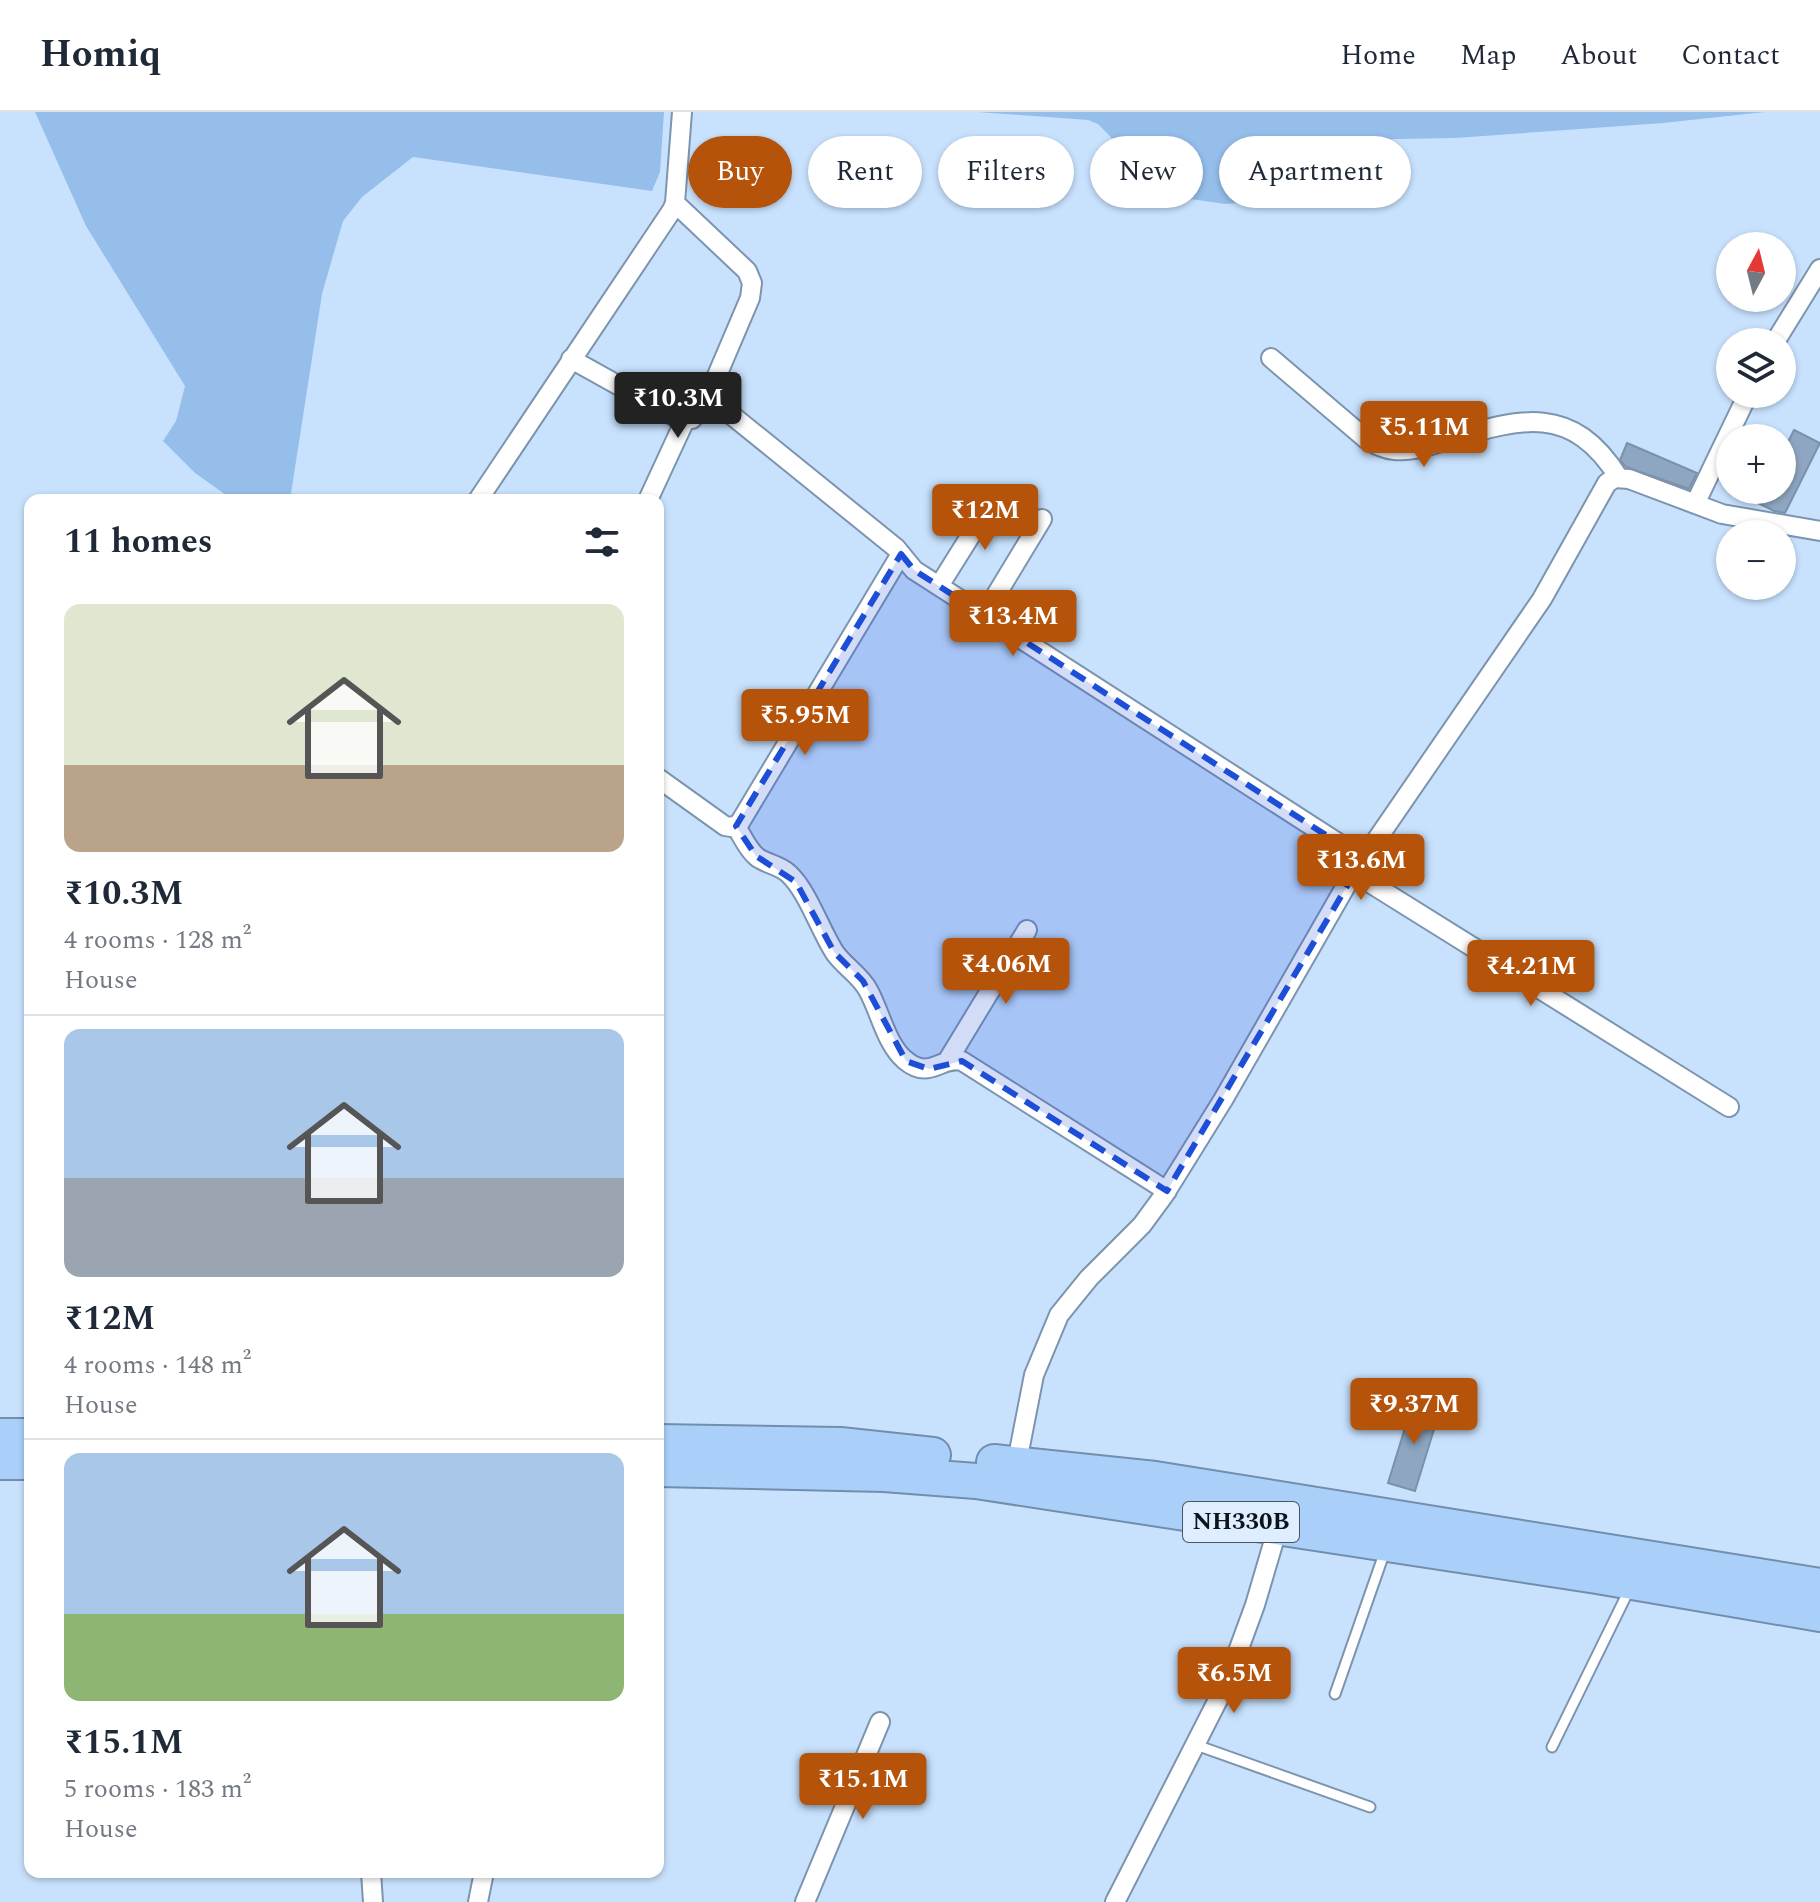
<!DOCTYPE html>
<meta charset="utf-8">
<style>
:root{--surface:#fff;--page:#f6f6f7;--text:#1f2937;--muted:#747a83;--line:#e0e1e3;--accent:#b45309}
body{margin:0;font-family:Spectral,serif;background:var(--page);color:var(--text);height:100vh;display:flex;flex-direction:column;font-size:30px;white-space:nowrap}
*{box-sizing:border-box;margin:0}
p{font-size:26px;color:var(--muted)}
.icon{flex:none;width:44px;height:44px;fill:none;stroke:currentColor;stroke-width:2;stroke-linecap:round;stroke-linejoin:round}
.map{position:relative;flex:1;overflow:hidden}
.panel{position:absolute;left:24px;top:382px;width:640px;height:1384px;display:flex;flex-direction:column;background:var(--surface);border-radius:16px;box-shadow:0 2px 6px #0004}
.panel>*{flex:none}
.banner{position:absolute;left:688px;top:24px;width:760px;height:72px;display:flex;gap:16px}
.needle{width:52px;rotate:7deg}
.controls{position:absolute;left:1716px;top:120px;display:grid;gap:16px}
.controls a{display:grid;place-items:center;width:80px;height:80px;border-radius:50%;background:var(--surface);box-shadow:0 2px 6px #0004;font-size:40px}
.price{position:absolute;translate:-50% -68px;padding:0 18px;border-radius:8px;background:var(--accent);color:#fff;font-size:26px;line-height:52px;filter:drop-shadow(0 2px 4px #0008)}
.price::after{content:'';position:absolute;left:50%;top:48px;width:24px;height:18px;margin-left:-12px;background:inherit;clip-path:polygon(0 0,100% 0,50% 100%)}
.price.active{background:#222;color:#fff}
ul{padding:0;list-style:none}
li{display:grid;align-content:center;gap:16px;height:424px;padding:0 40px}
li+li{border-top:2px solid var(--line)}
li span{display:grid;place-items:center;height:248px;border-radius:16px;color:#555}
li>.icon{margin-inline-start:auto}
span .icon{width:144px;height:144px;fill:#fffc;stroke-width:1}
li b{font-size:34px}
h2{display:flex;justify-content:space-between;align-items:center;height:96px;padding:0 40px;font-size:34px}
.chip{padding:0 28px;border-radius:36px;background:var(--surface);box-shadow:0 2px 6px #0004;font-size:28px;line-height:72px}
.chip.active{background:var(--accent);color:#fff}
header{display:flex;align-items:center;gap:48px;box-sizing:border-box;height:112px;padding:0 40px;background:var(--surface);border-bottom:2px solid var(--line)}
header strong{font-size:38px}
nav{display:flex;gap:44px;margin-inline-start:auto;font-size:28px}
.map>svg:first-child{display:block}
.green{fill:#95beeb}
.building{fill:#8ea6c1;stroke:#7991aa;stroke-width:2}
.lines{fill:none;stroke-linecap:round;stroke-linejoin:round}
.lane-casing{stroke:#7d94ae;stroke-width:13}
.street-casing{stroke:#7d94ae;stroke-width:22}
.highway-casing{stroke:#728ead;stroke-width:38}
.lane{stroke:#fff;stroke-width:9}
.street{stroke:#fff;stroke-width:18}
.highway{stroke:#aad0fa;stroke-width:34}
.marked{fill:#1d4ed8;fill-opacity:0.2;stroke:#1d4ed8;stroke-width:6;stroke-dasharray:16 10;stroke-linejoin:round}
.labels{text-anchor:middle;dominant-baseline:central;stroke-width:6;stroke-linejoin:round;paint-order:stroke}
.shield{fill:#deeeff;stroke:#4a5561;stroke-width:2}
.shield-label{font-size:24px;font-weight:bold;fill:#0b131d}
</style>
<header>
<strong>Homiq</strong>
<nav><a>Home</a><a>Map</a><a>About</a><a>Contact</a></nav>
</header>
<div class="map">
<svg width="1820" height="1790" viewBox="0 0 1820 1790">
<rect width="100%" height="100%" fill="#c8e2fe"/>
<path class="green" d="M 35,0 L 664,0 L 660,60 L 652,79 L 413,45 L 362,85 L 343,109 L 322,182 L 290,388 L 233,388 L 195,361 L 163,329 L 176,309 L 185,274 L 86,114 Z
M 977,0 L 1765,0 L 1663,11 L 1455,26 L 1341,28 L 1302,33 L 1253,80 L 1239,91 L 1225,92 L 1170,84 L 1144,75 L 1131,62 L 1110,24 L 1098,12 L 1088,8 Z"/>
<path class="building" d="M 1794,318 L 1820,331 L 1785,401 L 1774,399 L 1758,391 L 1764,378 L 1782,378 L 1782,342 Z
M 1627,331 L 1697,361 L 1689,377 L 1626,355 L 1620,348 Z
M 1413,1290 L 1440,1298 L 1415,1379 L 1388,1371 Z"/>
<g class="lines">
<defs>
<path id="lane" d="M 1335,1582 L 1385,1439
M 1196,1633 L 1370,1695
M 1552,1635 L 1630,1476"/>
<path id="street" d="M 1775,230 L 1820,157
M 1271,246 L 1366,327 C 1375,332 1383,337 1394,338 C 1413,340 1430,333 1448,328 C 1521,306 1572,291 1619,366
M 571,247 L 677,306 L 692,307 L 704,294 L 750,186 L 752,171 L 747,159 L 675,91
M 708,284 L 896,436 L 914,458 L 1363,747
M 478,388 L 672,98 L 675,91 L 682,0
M 648,388 L 685,308
M 1695,392 L 1748,282
M 939,474 L 996,383
M 984,503 L 1042,407
M 658,666 L 725,714 L 731,715 L 739,712 L 901,442
M 736,714 C 742,724 748,738 757,745 C 766,752 780,753 789,762 C 808,780 820,818 835,841 C 845,855 860,863 868,878 C 880,899 886,932 905,948 C 930,969 940,944 962,949 L 1167,1079
M 1354,761 L 1729,995
M 948,948 L 1027,818
M 1015,1360 L 1034,1263 L 1059,1203 L 1089,1166 L 1142,1113 L 1164,1083 L 1223,988 L 1351,765 L 1542,487 L 1607,371 L 1615,366 L 1629,367 L 1722,402 L 1820,419
M 371,1760 L 373,1790
M 478,1790 L 484,1760
M 805,1790 L 880,1610
M 1115,1790 L 1226,1572 L 1255,1493 L 1280,1408"/>
<path id="highway" d="M 0,1324 L 30,1324
M 658,1330 L 840,1333 L 933,1343
M 0,1350 L 30,1350
M 994,1350 L 1155,1367 L 1820,1474
M 658,1357 L 884,1362 L 976,1369 L 1597,1464 L 1820,1502"/>
</defs>
<use href="#lane" class="lane-casing"/>
<use href="#street" class="street-casing"/>
<use href="#highway" class="highway-casing"/>
<use href="#lane" class="lane"/>
<use href="#street" class="street"/>
<use href="#highway" class="highway"/>
</g>
<path class="marked" d="M 901,442 L 914,458 L 1363,747 L 1167,1079 L 962,949 L 929,957 L 906,949 L 863,869 L 834,840 L 796,770 L 756,744 L 736,714 Z"/>
<g class="labels">
<rect class="shield" x="1183" y="1390" width="116" height="40" rx="6"/>
<g class="shield-label">
<text x="1241" y="1410">NH330B</text>
</g>
</g>
</svg>
<div class="controls">
<a><svg class="needle" viewBox="-14 -14 28 28"><path d="M0-13l5 13h-10z" fill="#e53935"/><path d="M0 13l5-13h-10z" fill="#747a83"/></svg></a>
<a><svg class="icon" aria-label="layers" viewBox="0 0 24 24"><path d="M12 4l9 5-9 5-9-5zM3 14l9 5 9-5"/></svg></a>
<a>+</a>
<a>−</a>
</div>
<b class="price active" style="left:678px;top:328px">₹10.3M</b>
<b class="price" style="left:1424px;top:357px">₹5.11M</b>
<b class="price" style="left:985px;top:440px">₹12M</b>
<b class="price" style="left:1013px;top:546px">₹13.4M</b>
<b class="price" style="left:805px;top:645px">₹5.95M</b>
<b class="price" style="left:1361px;top:790px">₹13.6M</b>
<b class="price" style="left:1006px;top:894px">₹4.06M</b>
<b class="price" style="left:1531px;top:896px">₹4.21M</b>
<b class="price" style="left:1414px;top:1334px">₹9.37M</b>
<b class="price" style="left:1234px;top:1603px">₹6.5M</b>
<b class="price" style="left:863px;top:1709px">₹15.1M</b>
<div class="banner">
<a class="chip active">Buy</a>
<a class="chip">Rent</a>
<a class="chip">Filters</a>
<a class="chip">New</a>
<a class="chip">Apartment</a>
</div>
<section class="panel">
<h2>11 homes<svg class="icon" aria-label="filters" viewBox="0 0 24 24"><path d="M4 7h16M4 17h16"/><circle cx="9" cy="7" r="2"/><circle cx="15" cy="17" r="2"/></svg></h2>
<ul>
<li><span style="background:linear-gradient(#dfe7d0 65%,#b9a48a 0)"><svg class="icon" aria-label="home" viewBox="0 0 24 24"><path d="M3 11l9-7 9 7M6 9v11h12V9"/></svg></span><div><b>₹10.3M</b><p>4 rooms · 128 m²</p><p>House</p></div></li>
<li><span style="background:linear-gradient(#a9c7e8 60%,#9aa5b1 0)"><svg class="icon" aria-label="home" viewBox="0 0 24 24"><path d="M3 11l9-7 9 7M6 9v11h12V9"/></svg></span><div><b>₹12M</b><p>4 rooms · 148 m²</p><p>House</p></div></li>
<li><span style="background:linear-gradient(#a9c7e8 65%,#8fb573 0)"><svg class="icon" aria-label="home" viewBox="0 0 24 24"><path d="M3 11l9-7 9 7M6 9v11h12V9"/></svg></span><div><b>₹15.1M</b><p>5 rooms · 183 m²</p><p>House</p></div></li>
</ul>
</section>
</div>
